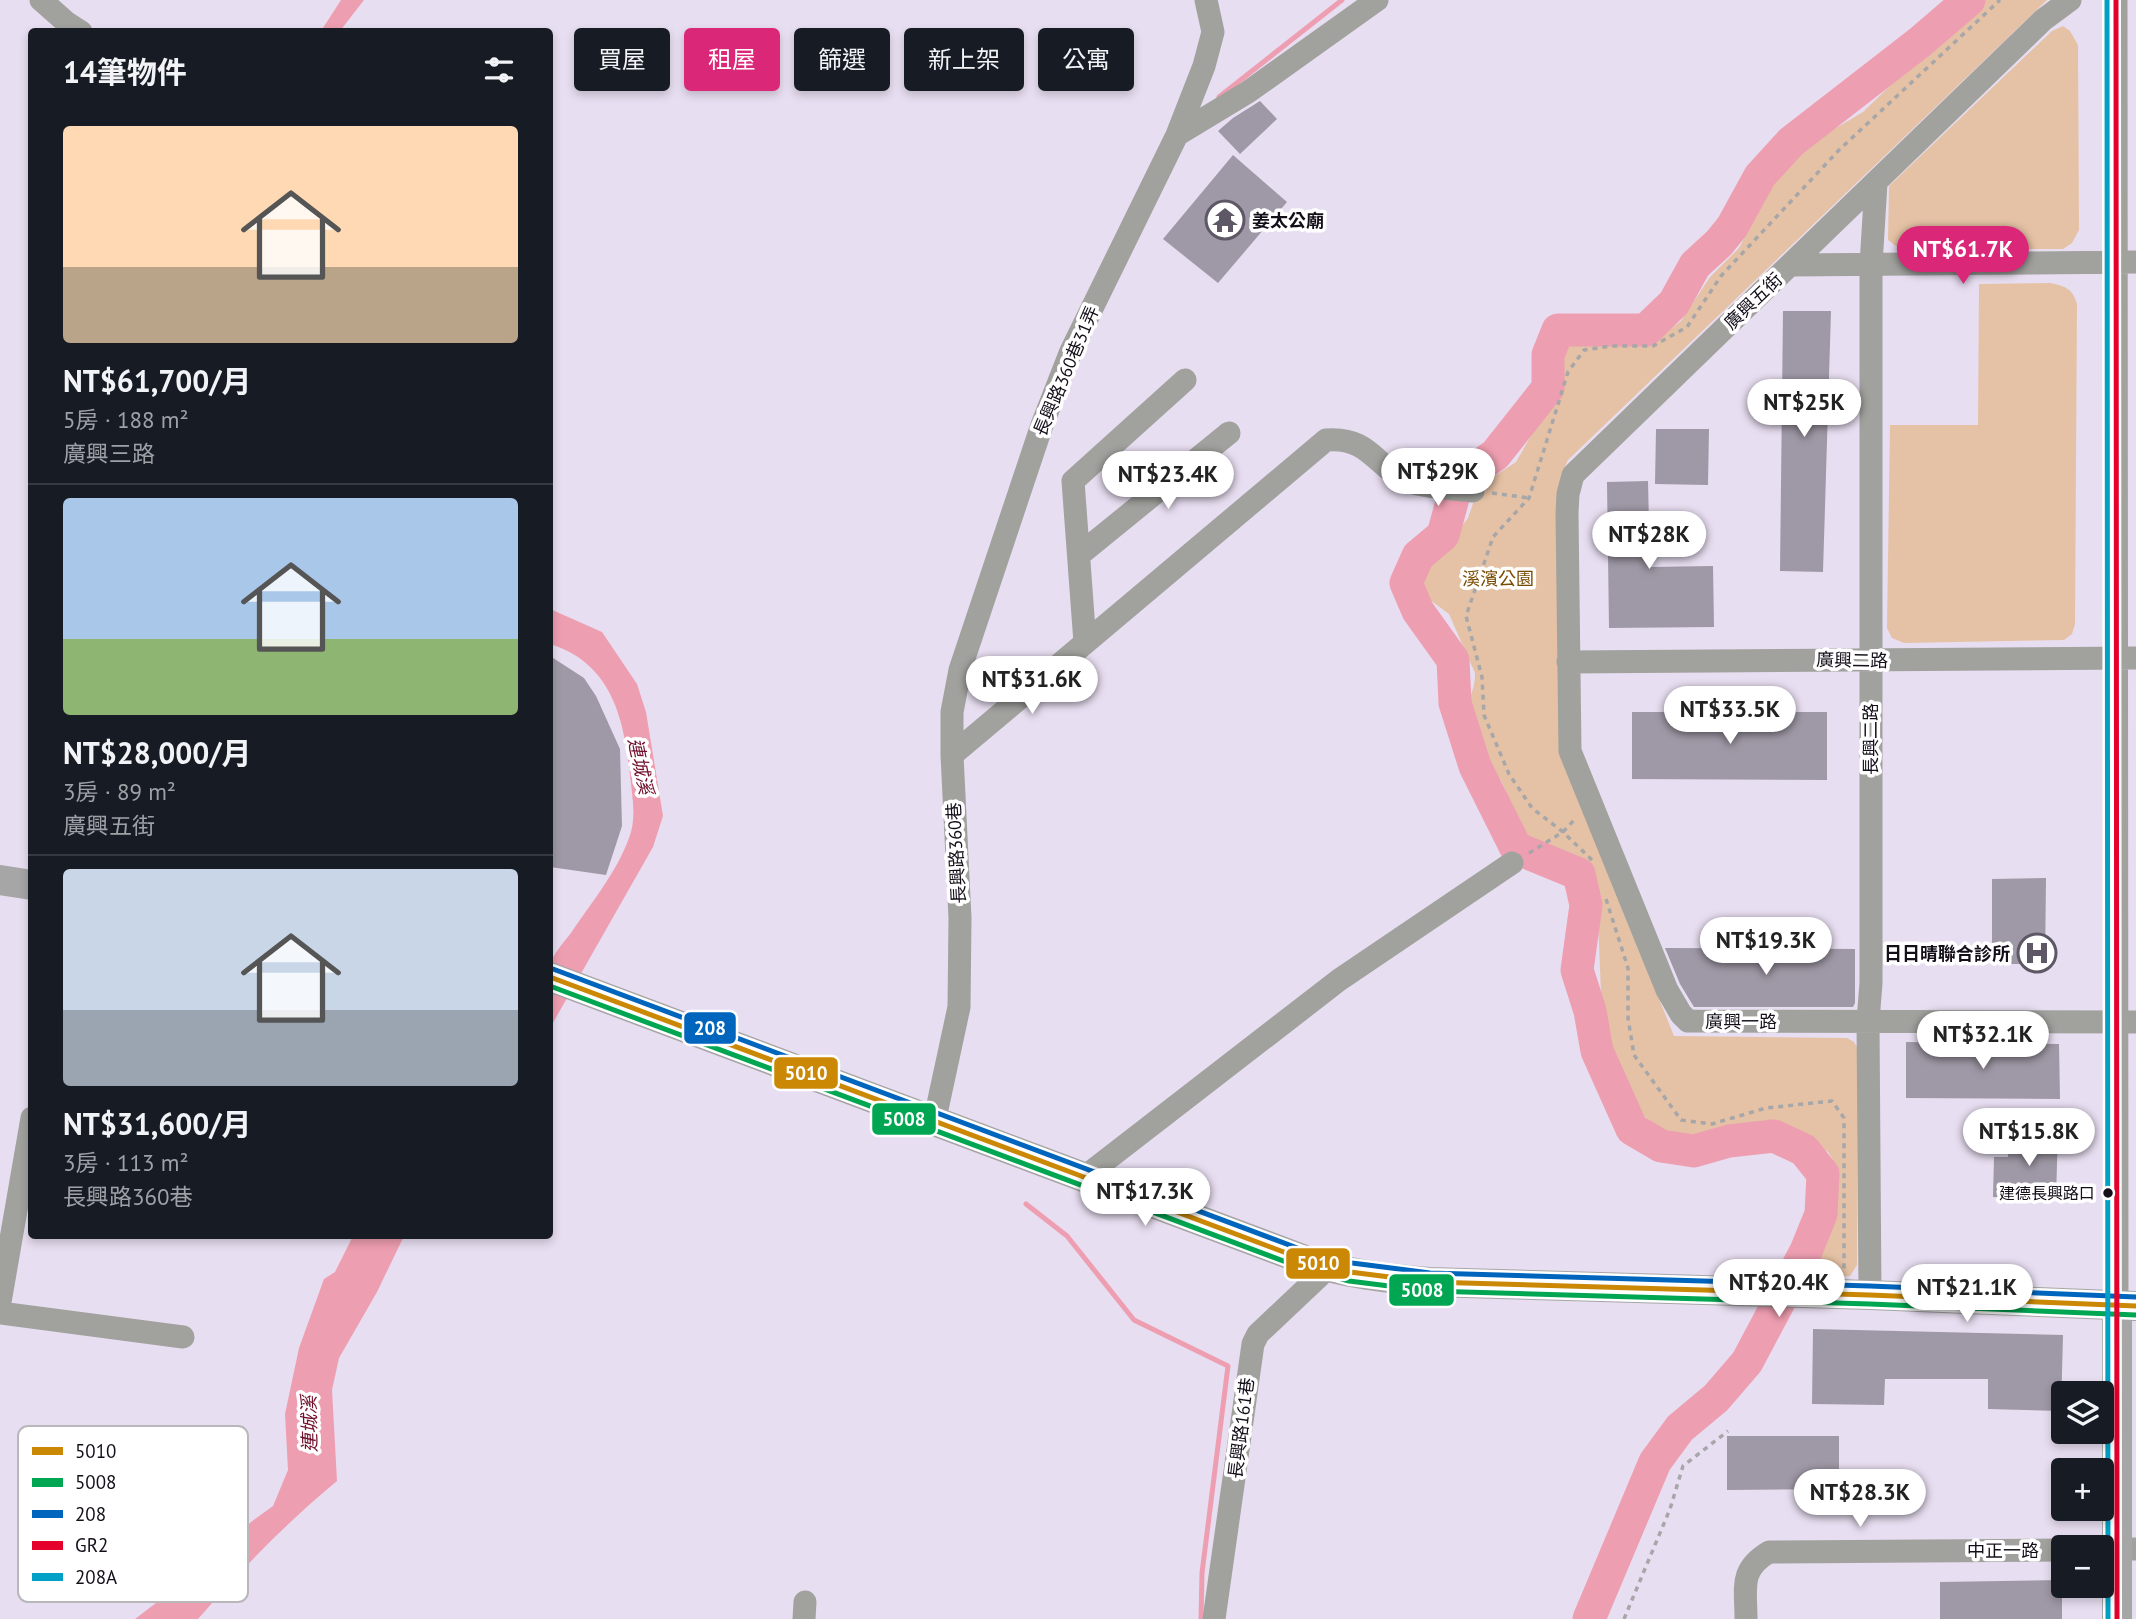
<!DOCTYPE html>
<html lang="zh-TW">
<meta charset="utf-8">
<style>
:root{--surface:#171b24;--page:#242831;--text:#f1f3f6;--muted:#9ea1a6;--line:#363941;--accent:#db2777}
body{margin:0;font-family:"PT Sans","Noto Sans TC",sans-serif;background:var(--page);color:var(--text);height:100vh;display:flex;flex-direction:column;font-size:26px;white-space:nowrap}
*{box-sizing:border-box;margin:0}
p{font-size:23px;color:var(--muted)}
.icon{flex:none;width:38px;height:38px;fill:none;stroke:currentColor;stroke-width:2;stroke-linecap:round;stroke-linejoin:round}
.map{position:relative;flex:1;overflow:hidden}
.panel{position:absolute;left:28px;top:28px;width:525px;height:1211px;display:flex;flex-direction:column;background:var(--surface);border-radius:7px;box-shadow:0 4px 10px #0003}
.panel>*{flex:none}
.top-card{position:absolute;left:574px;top:28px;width:665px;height:63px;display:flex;gap:14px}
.fabs{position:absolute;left:2051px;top:1381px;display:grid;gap:14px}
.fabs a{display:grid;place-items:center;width:63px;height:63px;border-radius:7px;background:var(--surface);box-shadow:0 4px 10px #0003;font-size:35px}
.price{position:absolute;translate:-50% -60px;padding:0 16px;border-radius:24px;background:#fff;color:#222;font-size:23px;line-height:46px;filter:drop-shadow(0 2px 4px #0008)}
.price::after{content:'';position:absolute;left:50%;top:42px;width:21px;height:16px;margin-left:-10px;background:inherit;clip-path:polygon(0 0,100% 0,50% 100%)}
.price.selected{background:var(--accent);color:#fff}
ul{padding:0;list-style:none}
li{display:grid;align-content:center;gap:14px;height:371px;padding:0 35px}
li+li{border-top:2px solid var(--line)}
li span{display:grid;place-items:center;height:217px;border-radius:7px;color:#555}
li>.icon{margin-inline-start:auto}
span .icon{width:126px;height:126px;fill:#fffc;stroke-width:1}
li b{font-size:30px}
h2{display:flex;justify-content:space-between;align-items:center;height:84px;padding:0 35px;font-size:30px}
.pill{padding:0 24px;border-radius:7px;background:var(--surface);box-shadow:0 4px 10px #0003;font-size:24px;line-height:63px}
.pill.selected{background:var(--accent);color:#fff}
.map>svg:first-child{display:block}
.green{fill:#e5c2a5}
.water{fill:#ee9eb1}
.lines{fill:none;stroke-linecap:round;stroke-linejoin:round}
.stream{stroke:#ee9eb1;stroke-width:5}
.river{stroke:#ee9eb1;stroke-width:33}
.building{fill:#9f98a6}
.path{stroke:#a7a6a8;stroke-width:3.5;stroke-dasharray:5 5;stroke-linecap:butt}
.minor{stroke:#a1a29e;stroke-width:23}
.major{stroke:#a7a6a6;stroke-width:30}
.bus-1-casing{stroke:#fff;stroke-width:10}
.bus-2-casing{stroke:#fff;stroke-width:10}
.bus-3-casing{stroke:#fff;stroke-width:10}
.bus-4-casing{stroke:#fff;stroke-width:10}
.bus-5-casing{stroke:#fff;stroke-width:10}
.bus-1{stroke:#ca8805;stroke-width:5}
.bus-2{stroke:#00a651;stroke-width:5}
.bus-3{stroke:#0065bd;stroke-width:5}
.bus-4{stroke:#e4002b;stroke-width:5}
.bus-5{stroke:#01a1c5;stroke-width:5}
.bus-dot{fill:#140e19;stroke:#fff;stroke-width:2.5}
.labels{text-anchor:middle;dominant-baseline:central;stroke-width:7;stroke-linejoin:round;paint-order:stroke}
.bus-label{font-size:16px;fill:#140e19;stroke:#fff;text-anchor:end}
.poi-label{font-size:18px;font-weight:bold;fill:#140e19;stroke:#fff;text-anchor:start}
.street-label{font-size:18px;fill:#140e19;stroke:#fff}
.park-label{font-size:18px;fill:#794b00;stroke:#fff}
.water-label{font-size:19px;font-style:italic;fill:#720e2d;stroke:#fff}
.key{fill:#fff;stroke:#b8b7ba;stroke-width:2}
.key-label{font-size:19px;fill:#140e19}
.line-badge{stroke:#fff;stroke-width:2.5}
.badge-label{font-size:19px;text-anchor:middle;font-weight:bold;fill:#fff}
</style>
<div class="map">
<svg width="2136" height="1619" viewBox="0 0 2136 1619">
<rect width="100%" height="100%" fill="#e8def1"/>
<path class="green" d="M 1982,0 L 2047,0 L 1568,460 L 1561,475 L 1558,503 L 1559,751 L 1674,1036 L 1847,1038 L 1854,1042 L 1858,1049 L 1857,1265 L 1850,1276 L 1814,1275 L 1834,1212 L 1836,1192 L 1833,1160 L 1828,1152 L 1795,1133 L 1769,1125 L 1737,1129 L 1708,1142 L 1684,1142 L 1668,1139 L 1644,1116 L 1619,1069 L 1609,1046 L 1602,1018 L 1597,894 L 1593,877 L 1589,872 L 1576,862 L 1547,855 L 1521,828 L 1502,782 L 1466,724 C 1463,706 1476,692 1475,673 L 1449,614 L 1422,594 L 1419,582 L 1468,518 L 1479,486 L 1516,462 L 1552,399 L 1558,376 L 1556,347 L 1559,342 L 1568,338 L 1588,337 L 1637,338 L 1669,330 L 1681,321 L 1710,277 L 1739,248 L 1779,173 L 1793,157 L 1807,145 L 1863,112 L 1896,80 L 1940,26 L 1964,16 Z
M 2063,26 L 2070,31 L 2078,45 L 2079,230 L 2072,243 L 2063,249 L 1900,249 L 1888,240 L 1889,186 L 2052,31 Z
M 2050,283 C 2064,286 2073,288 2077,304 L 2075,624 L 2072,634 L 2064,640 L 1904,643 L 1892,638 L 1887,628 L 1890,425 L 1978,425 L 1979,284 Z"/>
<path class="water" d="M 341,0 L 364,0 L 340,31 L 321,31 Z
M 550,609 L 602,632 L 637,684 L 646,712 L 663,816 L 653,847 L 550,1028 C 550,1013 546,976 550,964 C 554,953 564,942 571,933 C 591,903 617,872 629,838 C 637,818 632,795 630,775 C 624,717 611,663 550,644 Z
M 353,1236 L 404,1236 L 377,1292 L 339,1358 L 332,1390 L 337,1481 C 286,1523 241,1570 198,1619 L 135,1619 L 203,1567 L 251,1522 L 273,1506 L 288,1470 L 285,1414 L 299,1348 L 324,1279 L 335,1272 Z"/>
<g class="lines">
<path class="stream" d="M 1219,97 L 1342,0
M 1026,1204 L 1067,1236 L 1134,1320 L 1228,1366 L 1202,1573 L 1201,1619"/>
<path class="river" d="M 1589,1619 L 1655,1462 L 1680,1428 L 1716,1398 L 1747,1362 L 1806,1251 L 1821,1214 L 1823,1174 L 1804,1150 L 1774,1136 L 1729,1141 L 1694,1151 L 1661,1146 L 1632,1129 L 1597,1051 L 1590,1011 L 1577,970 L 1586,905 L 1579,874 L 1516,848 L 1475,766 L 1455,703 L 1453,660 L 1418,611 L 1406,583 L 1418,556 L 1443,535 L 1458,480 L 1495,455 L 1548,388 L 1548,355 L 1558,330 L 1646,330 L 1674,303 L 1695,265 L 1719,243 L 1732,227 L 1760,176 L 1791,142 L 1920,42 L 1969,0"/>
</g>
<path class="building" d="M 1260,101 L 1277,119 L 1240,154 L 1218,131 L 1233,118 Z
M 1233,155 L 1287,202 L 1218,283 L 1163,239 Z
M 1783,311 L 1831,311 L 1823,572 L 1780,571 Z
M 1656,429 L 1709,429 L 1708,485 L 1655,484 Z
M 1648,481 L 1650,567 L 1713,566 L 1714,627 L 1609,628 L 1607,482 Z
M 550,656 L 584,678 L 596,696 L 620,749 L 622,826 L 606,875 L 550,867 Z
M 1632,712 L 1827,712 L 1827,780 L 1632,779 Z
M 2046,878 L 2045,964 L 1992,964 L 1992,879 Z
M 1665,948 L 1855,949 L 1855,1003 L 1853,1007 L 1694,1007 L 1680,984 Z
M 1906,1042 L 2059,1044 L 2060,1099 L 1906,1098 Z
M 2034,1129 L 2058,1129 L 2056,1199 L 1993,1197 L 1994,1157 L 2008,1157 L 2008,1141 L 2034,1141 Z
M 1813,1329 L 2063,1335 L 2061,1411 L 1988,1409 L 1988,1379 L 1885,1379 L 1884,1405 L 1812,1404 Z
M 1727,1436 L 1839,1436 L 1839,1489 L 1727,1490 Z
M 2062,1580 L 2062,1619 L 1940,1619 L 1940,1582 Z"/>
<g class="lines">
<path class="path" d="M 1492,493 L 1529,498
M 1529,853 L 1563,832 L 1576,818
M 1592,860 L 1563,832 L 1532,808 L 1509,774 L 1484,715 L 1482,677 L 1466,616 L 1493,537 L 1529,498 L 1568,372 L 1584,350 L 1611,346 L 1653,346 L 1687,327 L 1721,276 L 1839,150 L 2000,0
M 1606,899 L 1628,968 L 1628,1018 L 1634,1055 L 1681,1120 L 1712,1124 L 1766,1108 L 1832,1101 L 1844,1118 L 1844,1269
M 1624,1619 L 1670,1509 L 1683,1466 L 1728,1431"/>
<path class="minor" d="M 41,0 L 67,23 L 81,32
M 2070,0 L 2043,20 L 1573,475 L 1568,494 L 1567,513 L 1570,751 L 1667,990 L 1681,1014 L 1688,1021 L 2136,1022
M 2116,0 L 2117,1305
M 1177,135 L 1248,92 L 1377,0
M 1791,265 L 2136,262
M 1079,555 L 1229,433
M 1085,643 L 1073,481 L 1185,380
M 1568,662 L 2136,658
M 952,755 L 1326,440 C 1369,436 1376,467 1407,481 C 1420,487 1457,489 1473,491
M 934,1123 L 959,1007 L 960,918 L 952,755 L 952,712 L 960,670 L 1042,425 L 1071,351 L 1177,135 L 1204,66 L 1213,32 L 1206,0
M 1083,1178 L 1339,980 L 1512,863
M 1870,1295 L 1868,1021 L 1871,983 L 1871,265 L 1876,183
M 0,1302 L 32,1118
M 0,1313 L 183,1337
M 2102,1549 L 2136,1549
M 804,1619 L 805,1602
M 1214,1619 L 1253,1344 L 1258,1334 L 1328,1268
M 1746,1619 C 1746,1587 1739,1570 1769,1552 L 2063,1550"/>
<path class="major" d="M 0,880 L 32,885
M 550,977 L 1305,1260 C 1345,1274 1386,1278 1429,1282 L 1870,1295 L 2136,1306
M 2117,1305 L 2117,1619"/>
<defs>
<path id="bus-1" d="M 550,977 L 1305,1260 L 1350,1272 L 1429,1282 L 1870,1295 L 2136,1306"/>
<path id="bus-2" d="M 550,986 L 1302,1268 L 1349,1281 L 1429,1291 L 1870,1304 L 2136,1315"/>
<path id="bus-3" d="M 553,969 L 1308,1252 L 1352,1263 L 1430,1273 L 1870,1286 L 2136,1297"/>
<path id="bus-4" d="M 2116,0 L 2117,1619"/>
<path id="bus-5" d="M 2107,0 L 2108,1619"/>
</defs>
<use href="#bus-1" class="bus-1-casing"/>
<use href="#bus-2" class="bus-2-casing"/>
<use href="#bus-3" class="bus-3-casing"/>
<use href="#bus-4" class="bus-4-casing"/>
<use href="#bus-5" class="bus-5-casing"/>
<use href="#bus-1" class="bus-1"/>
<use href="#bus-2" class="bus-2"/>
<use href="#bus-3" class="bus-3"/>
<use href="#bus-4" class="bus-4"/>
<use href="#bus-5" class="bus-5"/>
</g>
<defs>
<symbol id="temple-ring" viewBox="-11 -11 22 22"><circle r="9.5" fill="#fff" stroke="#5e5765" stroke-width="1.5"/><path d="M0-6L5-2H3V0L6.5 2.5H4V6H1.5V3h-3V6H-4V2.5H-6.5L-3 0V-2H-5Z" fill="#5e5765"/></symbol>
<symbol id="hospital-ring" viewBox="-11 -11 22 22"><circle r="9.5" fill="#fff" stroke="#5e5765" stroke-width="1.5"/><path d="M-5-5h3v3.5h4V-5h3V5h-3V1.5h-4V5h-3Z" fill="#5e5765"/></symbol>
</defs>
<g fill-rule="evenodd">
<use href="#temple-ring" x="1203" y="198" width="44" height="44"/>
<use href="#hospital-ring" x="2015" y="931" width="44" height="44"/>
</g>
<circle class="bus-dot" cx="2108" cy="1193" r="6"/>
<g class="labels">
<g class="bus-label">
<text x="2095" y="1193">建德長興路口</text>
</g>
<g class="poi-label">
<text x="1252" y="220">姜太公廟</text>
<text x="2010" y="953" text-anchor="end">日日晴聯合診所</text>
</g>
<g class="street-label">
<text transform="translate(1753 301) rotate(-44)">廣興五街</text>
<text transform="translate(1066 371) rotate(-67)">長興路360巷31弄</text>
<text transform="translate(1852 660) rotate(1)">廣興二路</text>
<text transform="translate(1870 739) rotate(-90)">長興二路</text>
<text transform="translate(956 853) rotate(-93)">長興路360巷</text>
<text x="1741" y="1021">廣興一路</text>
<text transform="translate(1241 1428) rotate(-83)">長興路161巷</text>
<text x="2003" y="1550">中正一路</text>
</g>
<g class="park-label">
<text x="1498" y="578">溪濱公園</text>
</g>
<g class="water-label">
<text transform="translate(641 766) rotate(78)">連城溪</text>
<text transform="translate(309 1424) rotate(-91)">連城溪</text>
</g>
</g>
<rect x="18" y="1426" width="230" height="176" rx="10" class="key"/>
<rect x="32" y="1447" width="31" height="8" fill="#ca8805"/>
<rect x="32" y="1478" width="31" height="9" fill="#00a651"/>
<rect x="32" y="1510" width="31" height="8" fill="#0065bd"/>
<rect x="32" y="1541" width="31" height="9" fill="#e4002b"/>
<rect x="32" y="1573" width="31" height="8" fill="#01a1c5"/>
<g class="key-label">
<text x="75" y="1458">5010</text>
<text x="75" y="1489">5008</text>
<text x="75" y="1521">208</text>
<text x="75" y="1552">GR2</text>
<text x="75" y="1584">208A</text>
</g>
<g class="line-badge">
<rect x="683" y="1011" width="54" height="34" rx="7" fill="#0065bd"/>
<rect x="773" y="1056" width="66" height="34" rx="7" fill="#ca8805"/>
<rect x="871" y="1102" width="66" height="34" rx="7" fill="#00a651"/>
<rect x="1285" y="1247" width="66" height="33" rx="7" fill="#ca8805"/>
<rect x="1388" y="1273" width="67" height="34" rx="7" fill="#00a651"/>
</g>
<g class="badge-label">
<text x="710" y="1035">208</text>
<text x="806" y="1080">5010</text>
<text x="904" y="1126">5008</text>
<text x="1318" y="1270">5010</text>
<text x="1422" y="1297">5008</text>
</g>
</svg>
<div class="fabs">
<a><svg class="icon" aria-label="layers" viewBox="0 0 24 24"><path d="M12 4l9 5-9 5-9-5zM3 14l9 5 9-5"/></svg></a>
<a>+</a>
<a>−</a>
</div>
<b class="price selected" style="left:1963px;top:286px">NT$61.7K</b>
<b class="price" style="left:1804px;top:439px">NT$25K</b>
<b class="price" style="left:1438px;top:508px">NT$29K</b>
<b class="price" style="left:1168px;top:511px">NT$23.4K</b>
<b class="price" style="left:1649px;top:571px">NT$28K</b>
<b class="price" style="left:1032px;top:716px">NT$31.6K</b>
<b class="price" style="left:1730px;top:746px">NT$33.5K</b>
<b class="price" style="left:1766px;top:977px">NT$19.3K</b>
<b class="price" style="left:1983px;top:1071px">NT$32.1K</b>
<b class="price" style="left:2029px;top:1168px">NT$15.8K</b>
<b class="price" style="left:1145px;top:1228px">NT$17.3K</b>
<b class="price" style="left:1779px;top:1319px">NT$20.4K</b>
<b class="price" style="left:1967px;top:1324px">NT$21.1K</b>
<b class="price" style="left:1860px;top:1529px">NT$28.3K</b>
<div class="top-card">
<a class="pill">買屋</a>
<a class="pill selected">租屋</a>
<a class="pill">篩選</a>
<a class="pill">新上架</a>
<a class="pill">公寓</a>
</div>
<section class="panel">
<h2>14筆物件<svg class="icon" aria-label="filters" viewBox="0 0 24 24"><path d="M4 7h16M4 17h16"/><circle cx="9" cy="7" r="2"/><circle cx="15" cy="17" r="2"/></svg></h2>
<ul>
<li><span style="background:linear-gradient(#ffd9b3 65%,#b9a48a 0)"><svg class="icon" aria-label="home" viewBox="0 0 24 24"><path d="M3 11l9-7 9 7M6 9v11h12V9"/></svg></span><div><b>NT$61,700/月</b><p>5房 · 188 m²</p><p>廣興三路</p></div></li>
<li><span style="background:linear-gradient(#a9c7e8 65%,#8fb573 0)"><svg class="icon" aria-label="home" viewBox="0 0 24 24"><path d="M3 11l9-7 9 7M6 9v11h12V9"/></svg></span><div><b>NT$28,000/月</b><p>3房 · 89 m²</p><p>廣興五街</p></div></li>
<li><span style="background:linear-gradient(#c9d6e8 65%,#9aa5b1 0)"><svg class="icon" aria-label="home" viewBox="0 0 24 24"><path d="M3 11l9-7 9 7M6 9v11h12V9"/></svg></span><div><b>NT$31,600/月</b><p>3房 · 113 m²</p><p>長興路360巷</p></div></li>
</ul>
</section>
</div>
